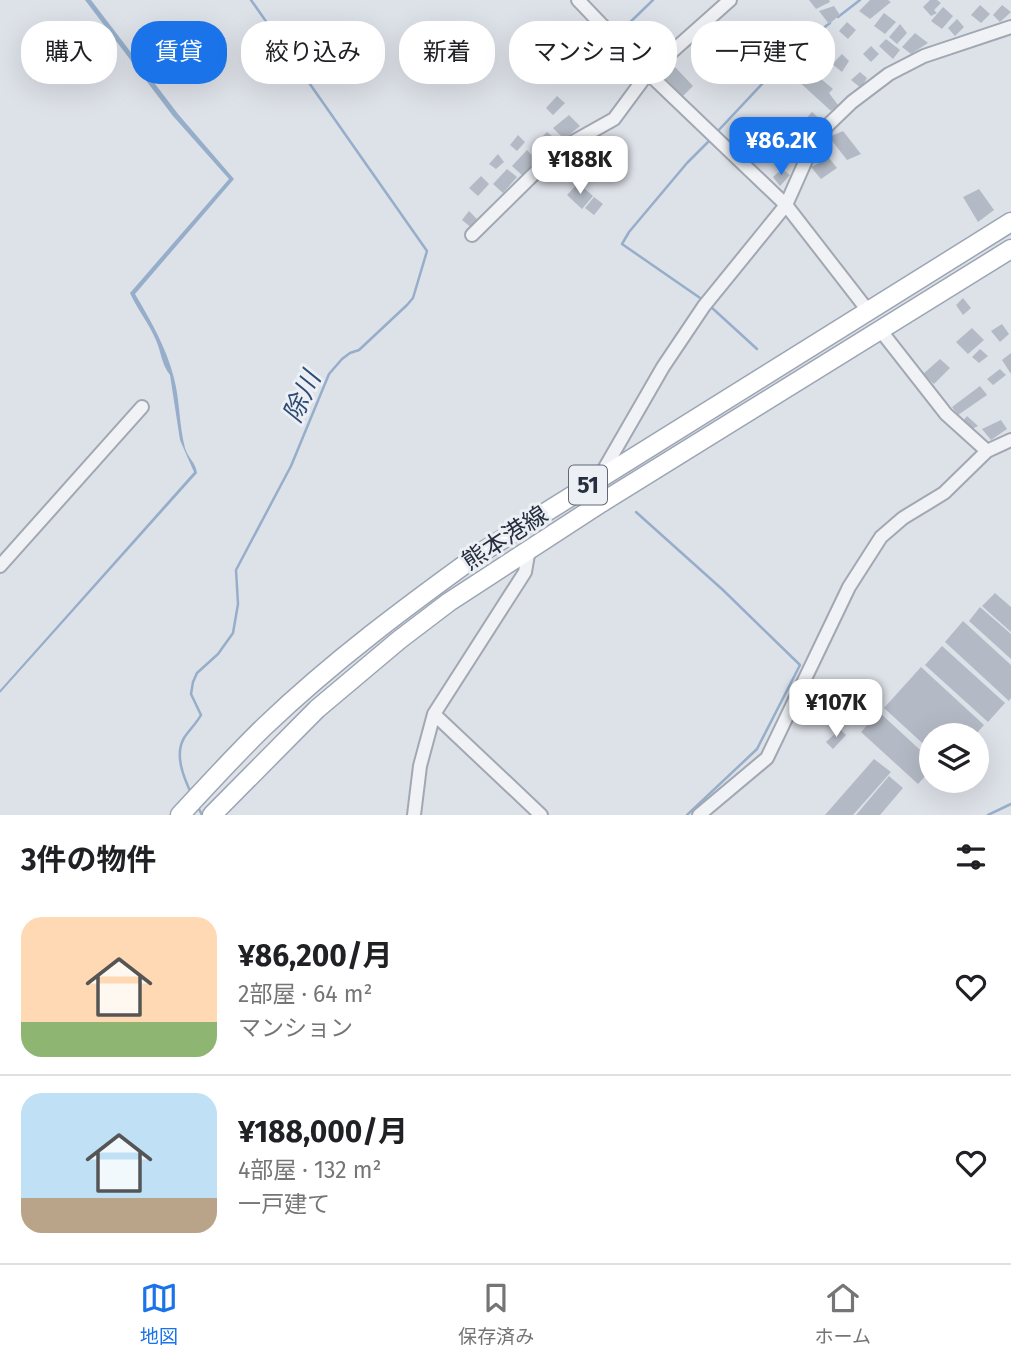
<!DOCTYPE html>
<html lang="ja">
<meta charset="utf-8">
<style>
:root{--surface:#fff;--page:#f2f2f2;--text:#202124;--muted:#757577;--line:#e0e0e0;--accent:#1a73e8}
body{margin:0;font-family:"Fira Sans","Noto Sans JP",sans-serif;background:var(--page);color:var(--text);height:100vh;display:flex;flex-direction:column;font-size:26px;white-space:nowrap}
*{box-sizing:border-box;margin:0}
p{font-size:23px;color:var(--muted)}
.icon{flex:none;width:38px;height:38px;fill:none;stroke:currentColor;stroke-width:2;stroke-linecap:round;stroke-linejoin:round}
.map{position:relative;height:815px;overflow:hidden}
.panel{display:flex;flex-direction:column;background:var(--surface);flex:1}
.panel>*{flex:none}
.hud{position:absolute;left:21px;top:21px;width:970px;height:63px;display:flex;gap:14px}
.tools{position:absolute;left:919px;top:723px;display:grid;gap:14px}
.tools a{display:grid;place-items:center;width:70px;height:70px;border-radius:50%;background:var(--surface);box-shadow:0 7px 28px #0002;font-size:35px}
.price{position:absolute;translate:-50% -60px;padding:0 16px;border-radius:14px;background:#fff;color:#222;font-size:23px;line-height:46px;filter:drop-shadow(0 2px 4px #0008)}
.price::after{content:'';position:absolute;left:50%;top:42px;width:21px;height:16px;margin-left:-10px;background:inherit;clip-path:polygon(0 0,100% 0,50% 100%)}
.price.on{background:var(--accent);color:#fff}
ul{padding:0;list-style:none}
li{display:flex;align-items:center;gap:21px;height:175px;padding:0 21px}
li+li{border-top:2px solid var(--line)}
li span{display:grid;place-items:center;flex:none;width:196px;height:140px;border-radius:21px;color:#555}
li>.icon{margin-inline-start:auto}
span .icon{width:84px;height:84px;fill:#fffc;stroke-width:1}
li b{font-size:30px}
h2{display:flex;justify-content:space-between;align-items:center;height:84px;padding:0 21px;font-size:30px}
.tag{padding:0 24px;border-radius:28px;background:var(--surface);box-shadow:0 7px 28px #0002;font-size:24px;line-height:63px}
.tag.on{background:var(--accent);color:#fff}
.dock{display:flex;justify-content:space-around;align-items:center;height:98px;border-top:2px solid var(--line);background:var(--surface);font-size:19px;color:var(--muted)}
.dock a{display:grid;justify-items:center;gap:4px}
.dock .on{color:var(--accent)}
.map>svg:first-child{display:block}
.water{fill:#96aeca}
.lines{fill:none;stroke-linecap:round;stroke-linejoin:round}
.stream{stroke:#96aeca;stroke-width:2.5}
.building{fill:#b4bac5}
.minor-casing{stroke:#a2a8b2;stroke-width:16}
.primary-casing{stroke:#9ca5b4;stroke-width:21}
.minor{stroke:#f0f2f6;stroke-width:12}
.primary{stroke:#fff;stroke-width:18}
.labels{text-anchor:middle;dominant-baseline:central;stroke-width:6;stroke-linejoin:round;paint-order:stroke}
.shield{fill:#ecf0f5;stroke:#616876;stroke-width:2}
.shield-label{font-size:23px;font-weight:bold;fill:#262e3f}
.street-label{font-size:24px;fill:#262e3f;stroke:#ecf0f5}
.water-label{font-size:26px;font-style:italic;fill:#2e4c75;stroke:#ecf0f5}
</style>
<div class="map">
<svg width="1011" height="815" viewBox="0 0 1011 815">
<rect width="100%" height="100%" fill="#dde1e8"/>
<path class="water" d="M 85,0 L 91,0 L 178,114 L 234,179 L 135,294 C 151,321 166,347 174,378 C 180,401 179,425 185,448 C 188,458 196,463 197,473 L 0,693 L 0,690 L 194,472 L 180,440 L 170,375 C 161,364 161,350 155,338 C 148,322 137,309 130,293 L 229,179 L 173,116 Z"/>
<g class="lines">
<path class="stream" d="M 838,17 L 860,0
M 621,31 L 653,0
M 717,132 L 792,52 L 830,23
M 703,300 L 622,244 L 629,232 L 687,163 L 710,140
M 710,306 L 757,349
M 636,512 L 723,590 L 800,665 L 757,749 L 687,815
M 191,793 C 184,778 174,755 184,738 C 189,730 196,724 201,715 L 191,694 L 193,682 L 197,673 L 218,654 L 233,633 L 238,604 L 236,570 L 291,466 L 329,374 L 342,359 L 350,353 L 359,350 L 407,305 L 413,298 L 427,251 L 251,0
M 197,805 L 202,815
M 988,815 L 1011,804"/>
</g>
<path class="building" d="M 809,0 L 829,0 L 830,2 L 816,9 Z
M 870,0 L 888,0 L 891,2 L 870,19 L 859,11 Z
M 930,0 L 937,0 L 941,3 L 934,10 L 937,13 L 931,16 L 923,7 Z
M 980,5 L 990,14 L 981,23 L 971,15 Z
M 1002,5 L 1011,12 L 1000,22 L 993,15 Z
M 834,6 L 840,15 L 829,24 L 819,11 Z
M 943,7 L 953,16 L 942,29 L 931,21 Z
M 884,13 L 896,22 L 885,34 L 874,26 Z
M 957,19 L 964,27 L 955,36 L 948,28 Z
M 847,22 L 856,30 L 848,39 L 839,31 Z
M 900,24 L 907,33 L 897,44 L 889,37 Z
M 915,33 L 928,43 L 911,54 L 902,47 Z
M 825,38 L 833,48 L 825,55 L 815,46 Z
M 886,39 L 900,50 L 893,59 L 879,46 Z
M 871,46 L 879,54 L 871,62 L 863,54 Z
M 796,54 L 806,63 L 799,71 L 790,61 Z
M 842,54 L 849,61 L 842,72 L 832,64 Z
M 675,67 L 693,86 L 681,98 L 662,81 Z
M 807,67 L 833,89 L 829,93 L 838,105 L 831,111 L 796,79 Z
M 860,72 L 867,78 L 861,88 L 851,80 Z
M 557,96 L 565,103 L 553,115 L 546,108 Z
M 812,112 L 823,122 L 813,133 L 803,122 Z
M 569,115 L 580,126 L 564,139 L 553,128 Z
M 843,131 L 861,154 L 847,160 L 829,137 Z
M 547,132 L 559,142 L 543,157 L 532,146 Z
M 518,135 L 525,142 L 517,151 L 510,145 Z
M 753,137 L 764,148 L 750,162 L 738,152 Z
M 527,150 L 537,161 L 523,176 L 512,166 Z
M 498,154 L 504,162 L 496,169 L 489,164 Z
M 829,158 L 837,168 L 821,179 L 811,167 Z
M 507,169 L 517,177 L 503,193 L 493,184 Z
M 782,169 L 790,175 L 780,186 L 773,177 Z
M 481,176 L 489,184 L 478,196 L 469,188 Z
M 578,183 L 593,196 L 582,209 L 567,195 Z
M 979,189 L 994,210 L 978,222 L 963,197 Z
M 594,197 L 603,204 L 594,215 L 585,208 Z
M 469,211 L 479,221 L 473,229 L 462,220 Z
M 963,298 L 971,308 L 963,315 L 956,305 Z
M 1002,324 L 1009,334 L 1000,342 L 991,331 Z
M 972,328 L 984,340 L 968,354 L 956,342 Z
M 980,349 L 988,356 L 979,363 L 972,357 Z
M 1011,353 L 1011,374 L 1002,360 Z
M 940,359 L 950,368 L 934,384 L 923,374 Z
M 1000,369 L 1006,375 L 993,385 L 987,379 Z
M 980,386 L 987,395 L 958,415 L 952,407 Z
M 967,416 L 978,426 L 972,429 L 963,421 Z
M 1001,420 L 1007,429 L 991,440 L 982,429 Z
M 995,593 L 1011,607 L 1011,632 L 982,606 Z
M 980,607 L 1011,634 L 1011,659 L 969,621 Z
M 963,621 L 1011,665 L 1011,698 L 1009,701 L 945,642 Z
M 942,646 L 1005,703 L 988,722 L 925,665 Z
M 921,667 L 984,725 L 975,735 L 931,735 L 931,751 L 884,708 Z
M 879,712 L 931,760 L 931,770 L 918,784 L 861,732 Z
M 840,729 L 846,735 L 833,749 L 826,742 Z
M 874,759 L 891,772 L 853,815 L 825,815 Z
M 889,776 L 903,788 L 880,815 L 856,815 Z"/>
<g class="lines">
<defs>
<path id="minor" d="M 578,0 L 648,73 L 786,205 L 869,312
M 472,235 L 546,162 L 573,142 L 614,119 L 648,73 L 730,0
M 881,331 L 946,414 L 987,451
M 599,478 L 663,367 L 704,306 L 786,205 L 806,160 L 825,128 L 852,102 L 889,74 L 924,56 L 1011,27
M 0,566 L 142,407
M 434,714 L 541,815
M 414,815 L 420,766 L 434,714 L 525,572 L 529,549
M 699,815 L 767,758 L 849,587 L 881,537 L 903,518 L 944,493 L 987,451 L 1011,440"/>
<path id="primary" d="M 180,815 C 208,785 236,754 265,726 C 333,661 407,606 482,552 L 1011,222
M 212,815 L 317,709 L 399,640 L 449,602 L 601,503 L 1011,249"/>
</defs>
<use href="#minor" class="minor-casing"/>
<use href="#primary" class="primary-casing"/>
<use href="#minor" class="minor"/>
<use href="#primary" class="primary"/>
</g>
<g class="labels">
<rect class="shield" x="569" y="465.5" width="38" height="39" rx="5"/>
<g class="shield-label">
<text x="588" y="485">51</text>
</g>
<g class="street-label">
<text transform="translate(505 538) rotate(-33)">熊本港線</text>
</g>
<g class="water-label">
<text transform="translate(302 397) rotate(-65)">除川</text>
</g>
</g>
</svg>
<div class="tools">
<a><svg class="icon" aria-label="layers" viewBox="0 0 24 24"><path d="M12 4l9 5-9 5-9-5zM3 14l9 5 9-5"/></svg></a>
</div>
<b class="price on" style="left:781px;top:177px">¥86.2K</b>
<b class="price" style="left:580px;top:196px">¥188K</b>
<b class="price" style="left:836px;top:739px">¥107K</b>
<div class="hud">
<a class="tag">購入</a>
<a class="tag on">賃貸</a>
<a class="tag">絞り込み</a>
<a class="tag">新着</a>
<a class="tag">マンション</a>
<a class="tag">一戸建て</a>
</div>
</div>
<section class="panel">
<h2>3件の物件<svg class="icon" aria-label="filters" viewBox="0 0 24 24"><path d="M4 7h16M4 17h16"/><circle cx="9" cy="7" r="2"/><circle cx="15" cy="17" r="2"/></svg></h2>
<ul>
<li><span style="background:linear-gradient(#ffd9b3 75%,#8fb573 0)"><svg class="icon" aria-label="home" viewBox="0 0 24 24"><path d="M3 11l9-7 9 7M6 9v11h12V9"/></svg></span><div><b>¥86,200/月</b><p>2部屋 · 64 m²</p><p>マンション</p></div><svg class="icon" aria-label="heart" viewBox="0 0 24 24"><path d="M12 20l-8-8c-3-5 5-10 8-4 3-6 11-1 8 4z"/></svg></li>
<li><span style="background:linear-gradient(#bfe0f5 75%,#b9a48a 0)"><svg class="icon" aria-label="home" viewBox="0 0 24 24"><path d="M3 11l9-7 9 7M6 9v11h12V9"/></svg></span><div><b>¥188,000/月</b><p>4部屋 · 132 m²</p><p>一戸建て</p></div><svg class="icon" aria-label="heart" viewBox="0 0 24 24"><path d="M12 20l-8-8c-3-5 5-10 8-4 3-6 11-1 8 4z"/></svg></li>
</ul>
</section>
<nav class="dock">
<a class="on"><svg class="icon" aria-label="map" viewBox="0 0 24 24"><path d="M3 6l6-2 6 2 6-2v14l-6 2-6-2-6 2zM9 4v14M15 6v14"/></svg>地図</a>
<a><svg class="icon" aria-label="saved" viewBox="0 0 24 24"><path d="M7 4h10v16l-5-4-5 4z"/></svg>保存済み</a>
<a><svg class="icon" aria-label="home" viewBox="0 0 24 24"><path d="M3 11l9-7 9 7M6 9v11h12V9"/></svg>ホーム</a>
</nav>
